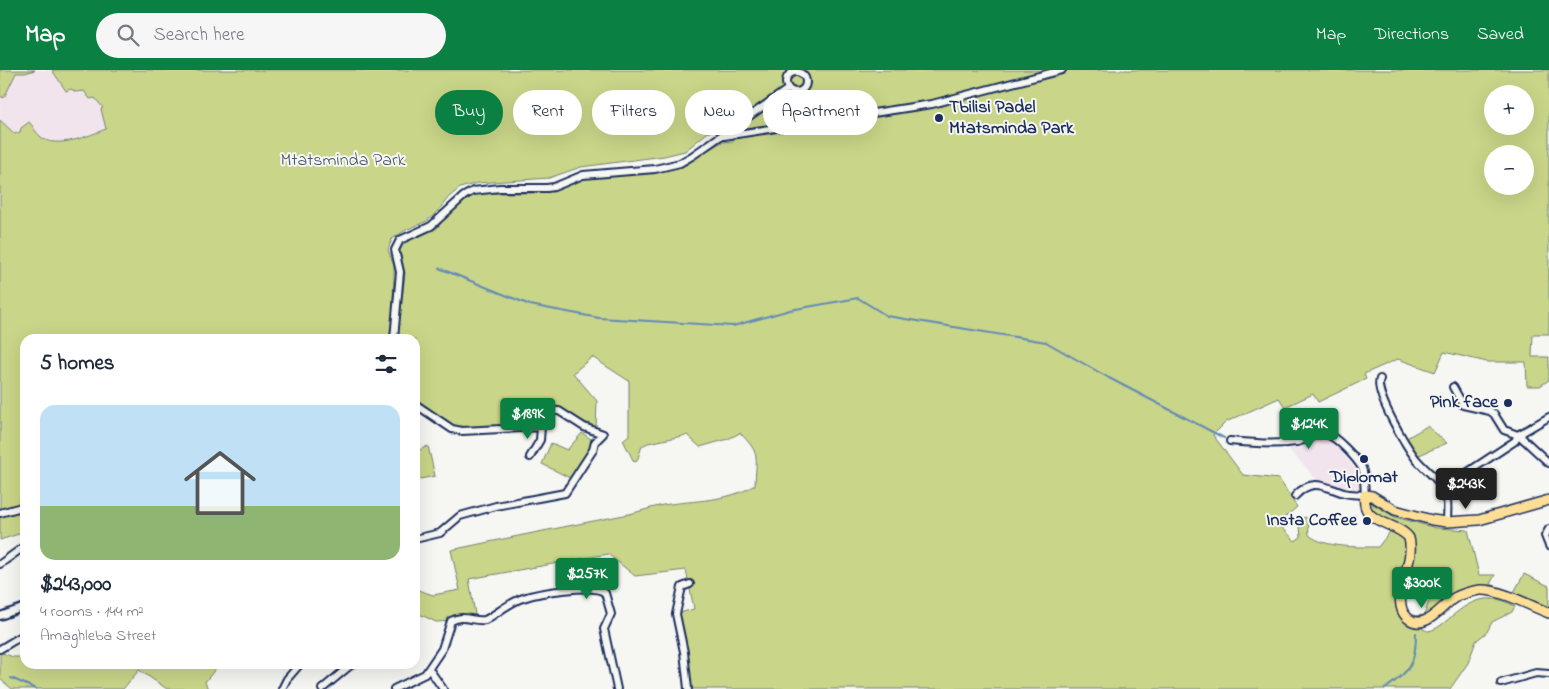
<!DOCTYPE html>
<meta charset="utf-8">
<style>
:root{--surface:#fff;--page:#f6f6f7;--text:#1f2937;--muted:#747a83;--accent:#0b8043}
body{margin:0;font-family:"Indie Flower",sans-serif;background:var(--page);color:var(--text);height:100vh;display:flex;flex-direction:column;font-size:19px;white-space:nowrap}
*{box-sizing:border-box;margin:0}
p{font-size:16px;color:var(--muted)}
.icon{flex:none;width:28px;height:28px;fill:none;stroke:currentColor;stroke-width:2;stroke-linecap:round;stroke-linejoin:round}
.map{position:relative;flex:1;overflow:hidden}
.details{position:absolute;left:20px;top:264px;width:400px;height:335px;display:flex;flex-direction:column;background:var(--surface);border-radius:15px;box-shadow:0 5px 20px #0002}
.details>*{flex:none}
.top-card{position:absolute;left:435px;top:20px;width:475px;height:45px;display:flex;gap:10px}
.tools{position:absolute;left:1484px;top:15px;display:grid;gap:10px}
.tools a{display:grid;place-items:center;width:50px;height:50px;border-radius:50%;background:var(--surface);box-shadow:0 5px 20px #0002;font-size:25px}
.price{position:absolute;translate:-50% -42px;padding:0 11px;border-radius:5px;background:var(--accent);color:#fff;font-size:16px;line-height:32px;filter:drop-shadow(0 1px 2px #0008)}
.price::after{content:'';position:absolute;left:50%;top:30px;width:15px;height:11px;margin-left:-8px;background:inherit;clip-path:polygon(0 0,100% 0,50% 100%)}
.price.current{background:#222;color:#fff}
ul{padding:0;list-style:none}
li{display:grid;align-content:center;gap:10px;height:265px;padding:0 20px}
li span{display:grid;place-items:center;height:155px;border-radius:15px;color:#555}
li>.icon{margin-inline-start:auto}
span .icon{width:90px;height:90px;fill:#fffc;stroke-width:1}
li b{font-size:21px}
h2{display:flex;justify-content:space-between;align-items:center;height:60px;padding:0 20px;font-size:21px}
.tag{padding:0 18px;border-radius:22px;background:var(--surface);box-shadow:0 5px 20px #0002;font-size:18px;line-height:45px}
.tag.current{background:var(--accent);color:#fff}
header{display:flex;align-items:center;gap:30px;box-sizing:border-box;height:70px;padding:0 25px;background:var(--accent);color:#fff}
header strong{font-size:24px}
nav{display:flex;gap:28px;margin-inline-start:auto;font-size:18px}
.search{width:350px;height:45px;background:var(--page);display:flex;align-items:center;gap:12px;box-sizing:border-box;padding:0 18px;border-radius:28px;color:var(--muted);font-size:19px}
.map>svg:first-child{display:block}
.built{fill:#f2e4ec}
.green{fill:#c9d588;stroke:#728273;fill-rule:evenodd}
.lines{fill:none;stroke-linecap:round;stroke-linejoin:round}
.stream{stroke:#648bb6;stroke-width:2}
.minor-casing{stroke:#1b2f5e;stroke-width:10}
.major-casing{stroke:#1b2f5e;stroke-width:12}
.minor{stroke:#f6f6f2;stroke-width:6}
.major{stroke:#fcde96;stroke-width:9}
.poi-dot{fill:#1b2f5e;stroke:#f6f6f2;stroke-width:2}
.labels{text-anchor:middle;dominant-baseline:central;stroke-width:4;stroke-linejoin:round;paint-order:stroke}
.poi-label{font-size:18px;font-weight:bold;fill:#1b2f5e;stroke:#f6f6f2;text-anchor:end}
.park-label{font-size:18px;fill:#465868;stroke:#f6f6f2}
</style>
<header>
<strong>Map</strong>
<div class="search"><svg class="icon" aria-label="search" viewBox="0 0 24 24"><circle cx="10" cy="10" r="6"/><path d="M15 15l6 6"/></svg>Search here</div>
<nav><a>Map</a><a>Directions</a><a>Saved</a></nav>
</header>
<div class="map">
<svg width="1549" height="619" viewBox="0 0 1549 619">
<rect width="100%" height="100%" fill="#f6f6f2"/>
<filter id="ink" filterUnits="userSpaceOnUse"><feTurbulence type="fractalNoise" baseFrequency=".02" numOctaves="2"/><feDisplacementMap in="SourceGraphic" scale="10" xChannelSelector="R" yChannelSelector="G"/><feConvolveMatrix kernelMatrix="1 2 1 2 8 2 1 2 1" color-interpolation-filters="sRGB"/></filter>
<g filter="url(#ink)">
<path class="built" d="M 35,0 L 52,0 L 65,21 L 71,19 L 84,21 L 95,28 L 103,38 L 101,39 L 106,59 L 60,73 L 47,70 L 39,66 L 36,59 L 15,64 L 0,50 L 0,26 L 4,27 L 16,3 L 25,3 Z
M 1321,366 L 1327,366 L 1359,403 L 1360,416 L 1355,420 L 1342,420 L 1319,412 L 1285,375 L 1300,375 Z"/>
<path class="green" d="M 0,0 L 35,0 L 25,3 L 16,3 L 4,28 L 0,26 Z
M 52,0 L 1549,0 L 1549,264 L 1533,264 L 1532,287 L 1549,287 L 1549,310 L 1540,316 L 1527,316 L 1526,292 L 1487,292 L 1444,282 L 1435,302 L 1398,289 L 1364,304 L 1366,309 L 1318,332 L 1313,324 L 1285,337 L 1279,328 L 1226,352 L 1213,365 L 1243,405 L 1279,409 L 1297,437 L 1278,453 L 1295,471 L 1301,467 L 1299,447 L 1308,448 L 1309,465 C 1324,478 1359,477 1378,477 L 1396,454 L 1378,448 L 1368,437 L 1371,433 L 1395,447 L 1436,458 L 1468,460 L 1479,505 L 1495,505 L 1490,514 L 1514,522 L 1524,504 L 1549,516 L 1549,543 L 1505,525 L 1468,523 L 1423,552 L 1420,558 C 1421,558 1427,561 1428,561 C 1445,560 1462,526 1493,529 C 1501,529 1508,533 1515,536 L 1512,542 L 1492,552 L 1487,562 L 1476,571 L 1468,593 L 1450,619 L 688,619 L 676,544 L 694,539 L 686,500 L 635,506 L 608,484 L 469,509 L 476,550 L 436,552 L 415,542 L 415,519 L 433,525 L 460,520 L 451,480 C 507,468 563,457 619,446 C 634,444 648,438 663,435 C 694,430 727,432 755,415 C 756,386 761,384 740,363 L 728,369 L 700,377 L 687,365 L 648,373 L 642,376 L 637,391 L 634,392 L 623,370 L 629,365 L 629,311 L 592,287 L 573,303 L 597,331 L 596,357 C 581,352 570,342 555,337 L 547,341 L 540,355 L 461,358 L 450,355 L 415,329 L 415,269 L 397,269 L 405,203 L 400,181 L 402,174 L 408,169 L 421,166 L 437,158 L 449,143 L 468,127 L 479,123 L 537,123 L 552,121 L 583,108 L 673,98 L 692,89 L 722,72 L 734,71 L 723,56 L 707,63 L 685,81 L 664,86 L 581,97 L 549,108 L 478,113 L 460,118 L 449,127 L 437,142 L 427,151 L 406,160 L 392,169 L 388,180 L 394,196 L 394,208 L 391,269 L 25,269 L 25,432 L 0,439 L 0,50 L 15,64 L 20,62 L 21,58 L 29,52 C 33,56 36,63 41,67 C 56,80 90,65 106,59 L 101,39 L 103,38 L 95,28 L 90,29 L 84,21 L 76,22 L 71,19 L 66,21 ZM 1492,24 L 1525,24 L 1525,56 L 1492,56 ZM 1492,84 L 1525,84 L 1525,116 L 1492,116 ZM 1421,499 L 1439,504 L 1424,545 L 1413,546 L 1405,539 L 1405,530 Z
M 1427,356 L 1447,373 L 1417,386 L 1405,369 Z
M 582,363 L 591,369 L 590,380 L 570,408 L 542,394 L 551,373 L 567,380 Z
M 428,376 L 435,406 L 415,410 L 415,382 Z
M 25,441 L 25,462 L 0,470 L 0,447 Z
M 0,582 L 13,587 L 25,587 L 25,594 L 215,594 L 216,598 L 205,612 L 208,619 L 167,619 L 139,600 L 123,619 L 12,619 L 0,609 Z"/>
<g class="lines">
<path class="stream" d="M 439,198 L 530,235 L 599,248 L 733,256 L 790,240 L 858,228 L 887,246 L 1046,272 L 1109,308 L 1224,368
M 11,608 L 36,619
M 1385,619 C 1410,600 1416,595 1416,563"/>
<defs>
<path id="minor" d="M786 12a10 10 0 1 1 20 0a10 10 0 1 1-20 0Z
M 724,66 L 932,34 L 1062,0
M 394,269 L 400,202 L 395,180 L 400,170 L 431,156 L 464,126 L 473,121 L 500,118 L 547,118 L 554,117 L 583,105 L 655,99 L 680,93 L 692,86 L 788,19
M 1380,309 C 1373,322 1407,377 1416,389 C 1425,400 1439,409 1445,421 C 1449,429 1447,443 1447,452
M 1453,317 L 1463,335 L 1490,341 L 1494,344 L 1504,360 L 1518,365
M 415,334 L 452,359 L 462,361 L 541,357
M 1521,363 L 1522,368 L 1549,393
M 1230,371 C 1252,373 1274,375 1296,372 C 1306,371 1316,362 1326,364 C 1336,366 1357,389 1362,398 C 1365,405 1364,417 1365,425 C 1358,424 1351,425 1344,423 C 1325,417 1312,407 1295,426
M 530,387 L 540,370 L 541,357 L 548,344 L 553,341 L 559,341 L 584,357 L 603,364
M 1441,415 L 1456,410 L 1515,371 L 1518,365 L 1549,347
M 0,443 L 25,436
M 1549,459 L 1545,466 L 1549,476
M 415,469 L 440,463 L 460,446 L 496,436 L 565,423 L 593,380 L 595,372 L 603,364
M 0,494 L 25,476
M 0,546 L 25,537
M 0,579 L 20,567 L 25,566
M 429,599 L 443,619
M 1501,613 L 1536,603 L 1549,604
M 282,619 L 287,609 L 300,594
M 322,619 L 352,594
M 394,619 L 425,604 L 442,579 L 451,551 C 464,544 473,552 485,550 C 498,543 510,532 523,528 C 537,523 595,513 605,523 L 611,544 L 604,559 L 617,619
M 688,619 L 684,582 L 676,544 L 682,517 L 690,514"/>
<path id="major" d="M 1549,430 L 1479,450 L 1447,452 L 1432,450 L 1395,440 L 1372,426 L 1365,425 C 1360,455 1397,451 1409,468 C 1415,491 1397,513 1401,536 C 1402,541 1405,546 1409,549 C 1425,561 1442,536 1454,528 C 1462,524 1472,521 1480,520 C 1500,519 1530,536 1549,543"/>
</defs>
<use href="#minor" class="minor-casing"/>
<use href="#major" class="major-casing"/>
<use href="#minor" class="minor"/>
<use href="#major" class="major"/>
</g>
</g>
<g class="poi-dot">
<circle cx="939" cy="48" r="5"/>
<circle cx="1508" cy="333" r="5"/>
<circle cx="1364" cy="389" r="5"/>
<circle cx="1367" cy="451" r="5"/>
</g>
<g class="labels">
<g class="poi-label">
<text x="949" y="38" text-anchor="start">Tbilisi Padel<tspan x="949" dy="21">Mtatsminda Park</tspan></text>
<text x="1498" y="333">Pink face</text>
<text x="1364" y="408" text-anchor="middle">Diplomat</text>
<text x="1357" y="451">Insta Coffee</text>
</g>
<g class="park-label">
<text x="343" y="91">Mtatsminda Park</text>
</g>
</g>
</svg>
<div class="tools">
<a>+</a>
<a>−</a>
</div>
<b class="price" style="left:528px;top:370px">$189K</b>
<b class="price" style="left:1309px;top:380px">$124K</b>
<b class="price current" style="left:1466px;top:440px">$243K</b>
<b class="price" style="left:587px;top:530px">$257K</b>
<b class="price" style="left:1422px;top:539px">$300K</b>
<div class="top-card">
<a class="tag current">Buy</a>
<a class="tag">Rent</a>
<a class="tag">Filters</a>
<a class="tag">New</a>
<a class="tag">Apartment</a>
</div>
<section class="details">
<h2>5 homes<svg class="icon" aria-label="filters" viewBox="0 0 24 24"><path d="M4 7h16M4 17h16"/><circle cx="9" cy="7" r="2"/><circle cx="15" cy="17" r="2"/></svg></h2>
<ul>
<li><span style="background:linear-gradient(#bfe0f5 65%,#8fb573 0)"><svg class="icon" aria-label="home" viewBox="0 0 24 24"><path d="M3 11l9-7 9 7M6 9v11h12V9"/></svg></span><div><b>$243,000</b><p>4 rooms · 144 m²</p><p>Amaghleba Street</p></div></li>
</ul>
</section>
</div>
